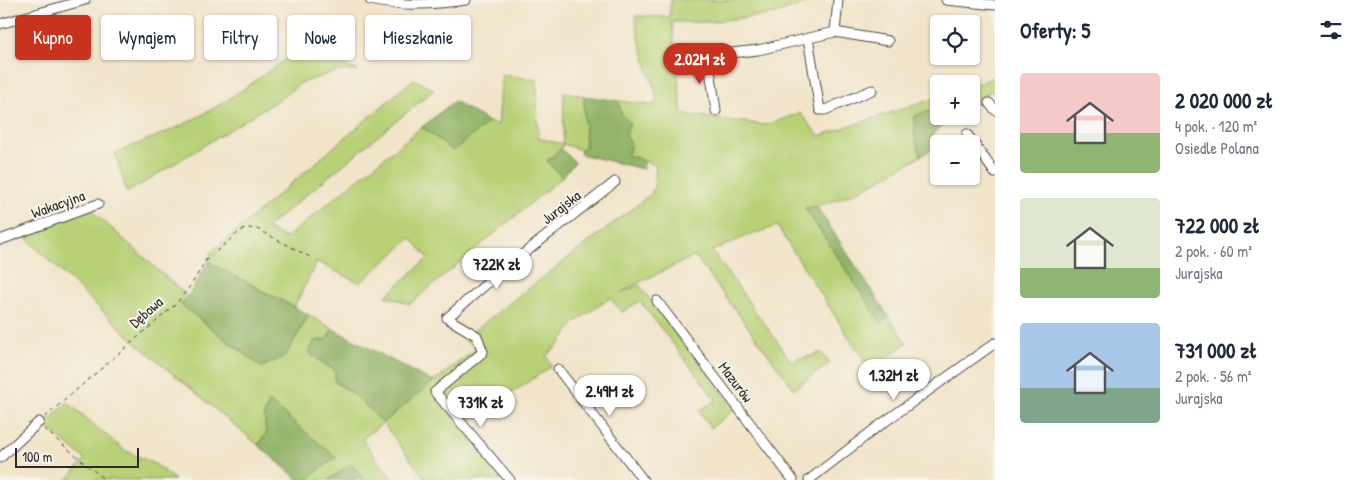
<!DOCTYPE html>
<html lang="pl">
<meta charset="utf-8">
<style>
:root{--surface:#fff;--page:#f6f6f7;--text:#1f2937;--muted:#747a83;--accent:#c8321e}
body{margin:0;font-family:"Patrick Hand",sans-serif;background:var(--page);color:var(--text);height:100vh;display:flex;flex-direction:column;font-size:19px;white-space:nowrap}
*{box-sizing:border-box;margin:0}
p{font-size:16px;color:var(--muted)}
.icon{flex:none;width:28px;height:28px;fill:none;stroke:currentColor;stroke-width:2;stroke-linecap:round;stroke-linejoin:round}
.map{position:relative;flex:1;overflow:hidden}
.drawer{display:flex;flex-direction:column;background:var(--surface);width:375px}
.drawer>*{flex:none}
.guide{position:absolute;left:15px;top:15px;width:475px;height:45px;display:flex;gap:10px}
.controls{position:absolute;left:930px;top:15px;display:grid;gap:10px}
.controls a{display:grid;place-items:center;width:50px;height:50px;border-radius:5px;background:var(--surface);box-shadow:0 1px 4px #0004;font-size:25px}
.scale{position:absolute;left:15px;bottom:12px;width:124px;box-sizing:border-box;padding-left:5px;border:2px solid #2b2b2b;border-top:0;font-size:14px;line-height:18px;white-space:nowrap;color:#2b2b2b;-webkit-text-stroke:4px #f7f3e8;paint-order:stroke}
.price{position:absolute;translate:-50% -42px;padding:0 11px;border-radius:18px;background:#fff;color:#222;font-size:16px;line-height:32px;filter:drop-shadow(0 1px 2px #0008)}
.price::after{content:'';position:absolute;left:50%;top:30px;width:15px;height:11px;margin-left:-8px;background:inherit;clip-path:polygon(0 0,100% 0,50% 100%)}
.price.on{background:var(--accent);color:#fff}
ul{padding:0;list-style:none}
li{display:flex;align-items:center;gap:15px;height:125px;padding:0 25px}
li span{display:grid;place-items:center;flex:none;width:140px;height:100px;border-radius:5px;color:#555}
li>.icon{margin-inline-start:auto}
span .icon{width:60px;height:60px;fill:#fffc;stroke-width:1}
li b{font-size:21px}
h2{display:flex;justify-content:space-between;align-items:center;height:60px;padding:0 25px;font-size:21px}
.chip{padding:0 18px;border-radius:5px;background:var(--surface);box-shadow:0 1px 4px #0004;font-size:18px;line-height:45px}
.chip.on{background:var(--accent);color:#fff}
main{display:flex;flex:1;min-height:0}
.map>svg:first-child{display:block}
.green{fill:#b8d176;stroke:#727e50}
.forest{fill:#92b367;stroke:#5e6f49}
.lines{fill:none;stroke-linecap:round;stroke-linejoin:round}
.minor-casing{stroke:#494743;stroke-width:11}
.path{stroke:#494743;stroke-width:1;stroke-dasharray:4 4;stroke-linecap:butt}
.minor{stroke:#fff;stroke-width:9}
.labels{text-anchor:middle;dominant-baseline:central;stroke-width:4.5;stroke-linejoin:round;paint-order:stroke}
.street-label{font-size:15px;fill:#2b2b2b;stroke:#f7f3e8}
</style>
<main>
<div class="map">
<svg width="995" height="480" viewBox="0 0 995 480">
<rect width="100%" height="100%" fill="#f7f3e8"/>
<filter id="ink" filterUnits="userSpaceOnUse"><feTurbulence type="fractalNoise" baseFrequency=".02" numOctaves="2"/><feDisplacementMap in="SourceGraphic" scale="10" xChannelSelector="R" yChannelSelector="G"/><feConvolveMatrix kernelMatrix="1 2 1 2 8 2 1 2 1" color-interpolation-filters="sRGB"/></filter>
<filter id="wash" filterUnits="userSpaceOnUse"><feTurbulence type="fractalNoise" baseFrequency=".0096" numOctaves="4" result="noise"/><feDisplacementMap in="SourceGraphic" scale="20" xChannelSelector="R" yChannelSelector="G"/><feGaussianBlur stdDeviation="1.12" result="paint"/><feColorMatrix in="noise" values="0 0 0 0 0 0 0 0 0 0 0 0 0 0 0 0 0 1.4 0 .05"/><feComposite in="paint" operator="in"/></filter>
<g filter="url(#wash)">
<rect width="100%" height="100%" fill="#f1e4c9"/>
<path class="green" d="M 671,0 L 808,0 L 807,3 L 776,14 L 708,22 L 672,22 L 682,114 L 766,125 L 800,113 L 819,136 L 939,97 L 939,108 L 915,116 L 915,139 L 921,156 C 884,176 848,202 805,208 L 881,322 L 889,317 L 907,343 L 870,370 L 777,226 L 747,236 L 712,251 L 791,361 L 821,353 L 830,363 L 794,389 L 695,256 L 638,283 L 620,293 L 639,285 L 735,409 L 711,428 L 699,411 L 716,400 L 640,301 L 622,312 L 610,298 L 575,322 L 559,345 L 546,356 L 552,366 L 460,427 L 506,480 L 452,480 L 449,477 L 445,480 L 426,480 L 383,423 L 362,439 L 393,480 L 364,480 L 351,464 L 329,480 L 306,480 L 336,457 L 269,403 L 264,415 L 266,434 L 258,445 L 135,342 L 29,241 L 24,234 L 90,209 L 188,297 L 180,304 L 261,367 L 285,356 L 309,315 L 333,329 L 326,340 L 310,353 L 335,371 L 335,382 L 355,395 L 383,423 L 407,402 L 477,348 L 463,339 L 651,194 L 654,188 L 656,165 L 628,155 L 626,136 L 618,101 L 654,105 L 657,98 L 639,39 L 635,16 L 669,17 Z
M 301,48 L 358,71 L 337,71 L 301,83 L 281,98 L 127,193 L 115,153 C 142,142 170,132 196,118 C 233,99 267,72 301,48 Z
M 502,75 L 537,80 L 538,138 L 563,144 L 564,92 L 584,96 L 585,148 L 581,150 L 563,144 L 561,149 L 547,161 L 562,177 L 410,304 L 386,296 L 428,258 L 411,238 L 360,283 L 317,262 L 294,307 L 208,262 L 211,252 L 414,79 L 434,90 L 266,228 L 286,238 L 422,127 L 453,150 L 489,122 L 498,125 Z
M 995,77 L 995,90 L 987,93 L 971,104 L 971,86 Z
M 67,402 L 124,450 L 155,464 L 175,480 L 67,480 L 85,459 L 44,425 Z"/>
<path class="forest" d="M 584,96 L 618,101 L 622,115 L 630,123 L 626,136 L 631,143 L 628,155 L 645,161 L 643,169 L 580,154 L 581,150 L 585,148 Z
M 454,101 L 489,122 L 453,151 L 422,127 Z
M 939,108 L 939,116 L 955,116 L 933,133 L 936,147 L 921,156 L 915,139 L 915,116 Z
M 561,149 L 575,162 L 562,177 L 547,161 Z
M 817,207 L 889,317 L 881,323 L 805,208 Z
M 208,262 L 309,315 L 285,356 L 262,367 L 180,304 L 188,297 Z
M 333,329 L 433,382 L 383,423 L 355,395 L 335,382 L 335,371 L 309,353 L 315,340 L 326,340 Z
M 269,402 L 336,457 L 306,480 L 299,480 L 258,445 L 266,434 L 264,415 Z
M 351,464 L 364,480 L 329,480 Z"/>
</g>
<g filter="url(#ink)">
<g class="lines">
<defs>
<path id="minor" d="M 370,0 C 402,7 434,4 466,0
M 946,0 L 995,5
M 0,24 L 85,0
M 835,32 L 838,0
M 808,38 L 820,110 L 825,110 L 872,90
M 708,56 L 716,111
M 688,58 L 758,50 L 835,32 L 888,41
M 989,103 L 995,110
M 967,134 L 995,173
M 0,240 L 98,204
M 657,301 L 793,480
M 558,369 L 643,480
M 0,458 L 39,422
M 510,480 L 435,392 L 483,352 L 477,336 L 447,318 L 499,273 L 615,182
M 809,480 L 876,428 L 995,343"/>
</defs>
<use href="#minor" class="minor-casing"/>
<path class="path" d="M 45,417 L 174,306 L 191,285 L 206,260 L 240,231 L 248,228 L 257,229 L 312,258
M 44,429 L 105,480"/>
<use href="#minor" class="minor"/>
</g>
</g>
<g class="labels">
<g class="street-label">
<text transform="translate(58 204) rotate(-20)">Wakacyjna</text>
<text transform="translate(561 207) rotate(-38)">Jurajska</text>
<text transform="translate(146 312) rotate(-41)">Dębowa</text>
<text transform="translate(736 382) rotate(53)">Mazurów</text>
</g>
</g>
</svg>
<div class="controls">
<a><svg class="icon" aria-label="locate" viewBox="0 0 24 24"><circle cx="12" cy="12" r="6"/><path d="M12 2v4M12 18v4M2 12h4M18 12h4"/></svg></a>
<a>+</a>
<a>−</a>
</div>
<div class="scale">100 m</div>
<b class="price on" style="left:700px;top:85px">2.02M zł</b>
<b class="price" style="left:497px;top:290px">722K zł</b>
<b class="price" style="left:894px;top:401px">1.32M zł</b>
<b class="price" style="left:610px;top:417px">2.49M zł</b>
<b class="price" style="left:481px;top:428px">731K zł</b>
<div class="guide">
<a class="chip on">Kupno</a>
<a class="chip">Wynajem</a>
<a class="chip">Filtry</a>
<a class="chip">Nowe</a>
<a class="chip">Mieszkanie</a>
</div>
</div>
<section class="drawer">
<h2>Oferty: 5<svg class="icon" aria-label="filters" viewBox="0 0 24 24"><path d="M4 7h16M4 17h16"/><circle cx="9" cy="7" r="2"/><circle cx="15" cy="17" r="2"/></svg></h2>
<ul>
<li><span style="background:linear-gradient(#f6c9c9 60%,#8fb573 0)"><svg class="icon" aria-label="home" viewBox="0 0 24 24"><path d="M3 11l9-7 9 7M6 9v11h12V9"/></svg></span><div><b>2 020 000 zł</b><p>4 pok. · 120 m²</p><p>Osiedle Polana</p></div></li>
<li><span style="background:linear-gradient(#dfe7d0 70%,#8fb573 0)"><svg class="icon" aria-label="home" viewBox="0 0 24 24"><path d="M3 11l9-7 9 7M6 9v11h12V9"/></svg></span><div><b>722 000 zł</b><p>2 pok. · 60 m²</p><p>Jurajska</p></div></li>
<li><span style="background:linear-gradient(#a9c7e8 65%,#7fa58c 0)"><svg class="icon" aria-label="home" viewBox="0 0 24 24"><path d="M3 11l9-7 9 7M6 9v11h12V9"/></svg></span><div><b>731 000 zł</b><p>2 pok. · 56 m²</p><p>Jurajska</p></div></li>
</ul>
</section>
</main>
